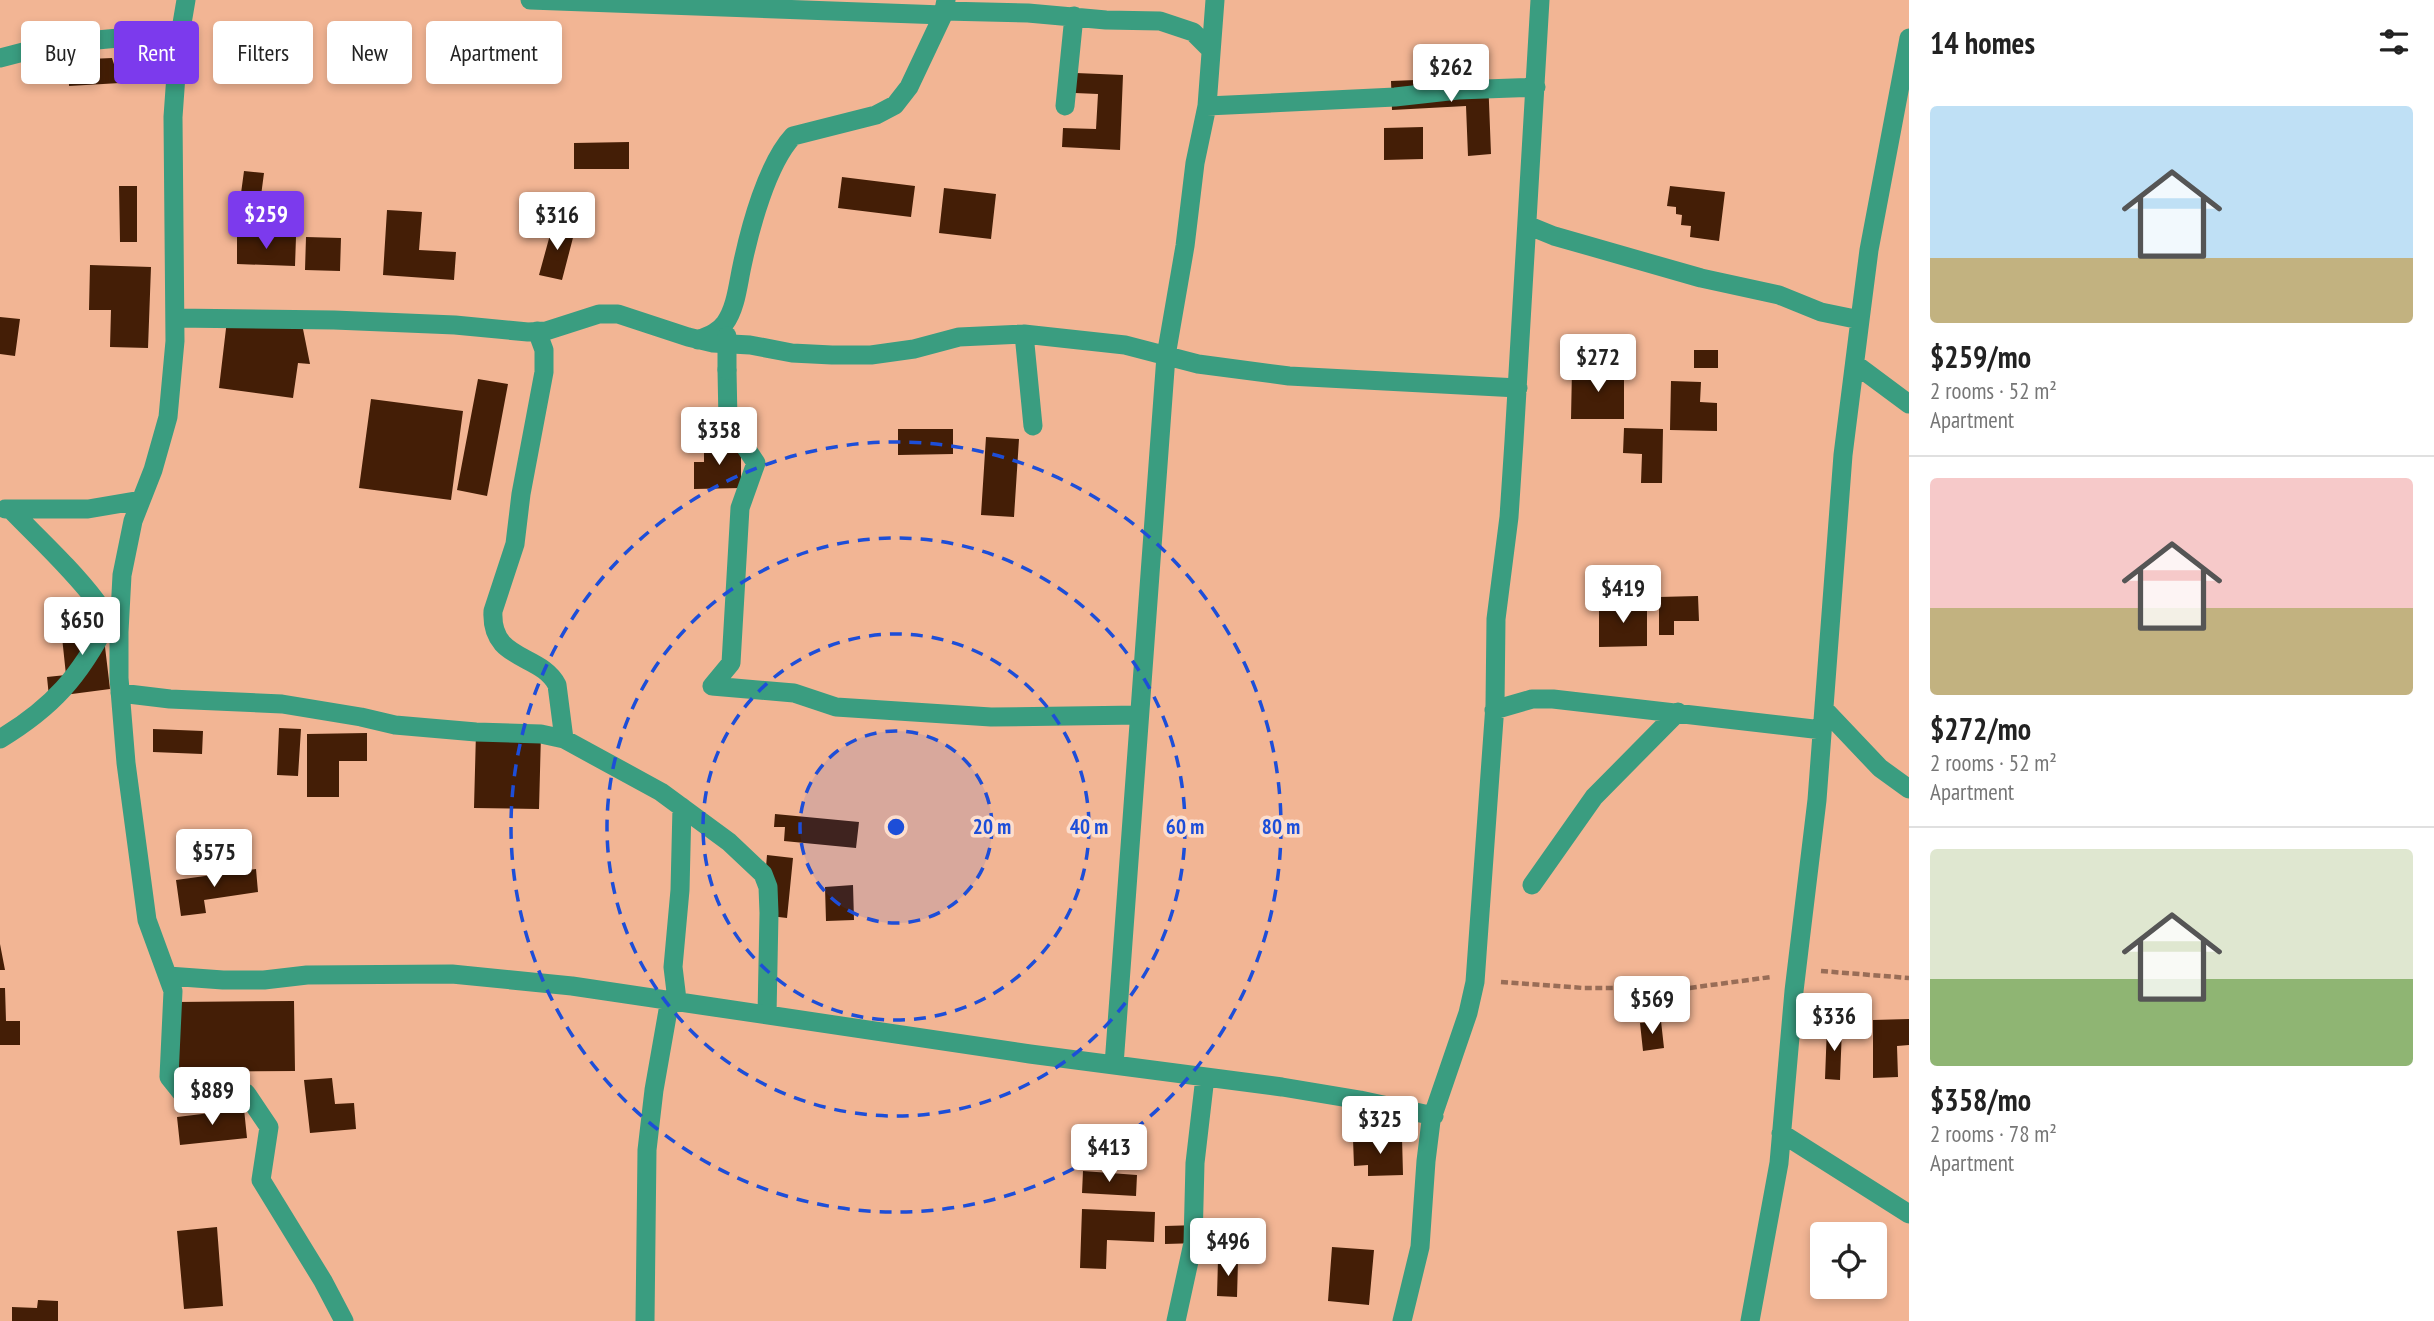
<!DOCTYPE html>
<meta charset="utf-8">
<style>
:root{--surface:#fff;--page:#f6f6f6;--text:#222;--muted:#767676;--line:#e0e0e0;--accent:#7c3aed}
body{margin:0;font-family:"PT Sans Narrow",sans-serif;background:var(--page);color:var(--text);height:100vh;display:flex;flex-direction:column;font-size:26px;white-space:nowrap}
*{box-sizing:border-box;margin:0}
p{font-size:23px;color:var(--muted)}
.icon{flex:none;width:38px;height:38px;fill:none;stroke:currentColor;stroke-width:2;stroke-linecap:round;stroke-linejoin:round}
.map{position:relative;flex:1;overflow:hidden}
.panel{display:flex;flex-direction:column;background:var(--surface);width:525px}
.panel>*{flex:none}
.banner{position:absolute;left:21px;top:21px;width:665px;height:63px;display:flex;gap:14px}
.tools{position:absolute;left:1810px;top:1222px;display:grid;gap:14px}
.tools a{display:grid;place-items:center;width:77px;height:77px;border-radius:7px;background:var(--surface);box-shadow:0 4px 10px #0003;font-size:35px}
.price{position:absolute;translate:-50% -60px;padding:0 16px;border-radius:7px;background:#fff;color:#222;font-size:23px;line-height:46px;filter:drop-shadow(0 2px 4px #0008)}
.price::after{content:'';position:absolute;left:50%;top:42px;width:21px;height:16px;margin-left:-10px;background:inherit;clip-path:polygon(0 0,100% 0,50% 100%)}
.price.selected{background:var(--accent);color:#fff}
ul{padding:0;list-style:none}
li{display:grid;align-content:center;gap:14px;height:371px;padding:0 21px}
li+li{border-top:2px solid var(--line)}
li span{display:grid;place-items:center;height:217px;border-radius:7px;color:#555}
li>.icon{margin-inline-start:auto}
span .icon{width:126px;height:126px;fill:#fffc;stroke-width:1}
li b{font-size:30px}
h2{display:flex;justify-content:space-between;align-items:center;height:84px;padding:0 21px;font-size:30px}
.tag{padding:0 24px;border-radius:7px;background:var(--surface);box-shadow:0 4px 10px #0003;font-size:24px;line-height:63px}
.tag.selected{background:var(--accent);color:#fff}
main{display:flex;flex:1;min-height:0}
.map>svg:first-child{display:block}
.building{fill:#441e06}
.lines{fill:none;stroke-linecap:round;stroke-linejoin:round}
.path{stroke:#996d57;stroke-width:4.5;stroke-dasharray:7 3.5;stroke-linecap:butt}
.minor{stroke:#3a9d80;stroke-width:19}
.minor-bridge{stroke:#3a9d80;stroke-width:19}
.ring{fill:none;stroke:#1d4ed8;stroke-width:3.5;stroke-dasharray:12 9}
.centre{fill:#1d4ed8;stroke:#fddecd;stroke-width:3.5}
.ring-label{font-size:21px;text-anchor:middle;font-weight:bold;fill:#1d4ed8;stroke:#fddecd;stroke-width:7;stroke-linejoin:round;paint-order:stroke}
</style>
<main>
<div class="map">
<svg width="1909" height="1321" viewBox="0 0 1909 1321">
<rect width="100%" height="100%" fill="#f2b594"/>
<path class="building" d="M 112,58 L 120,83 L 69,86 L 68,60 Z
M 1076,73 L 1123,75 L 1120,150 L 1062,147 L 1063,128 L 1096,129 L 1098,94 L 1075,93 Z
M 1488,77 L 1491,154 L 1468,156 L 1466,106 L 1392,110 L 1391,81 Z
M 1423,127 L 1423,159 L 1384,160 L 1384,128 Z
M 629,142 L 629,169 L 574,169 L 574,143 Z
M 244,171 L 264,173 L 257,226 L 237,223 Z
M 842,177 L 915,186 L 911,217 L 838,208 Z
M 119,186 L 137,186 L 137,242 L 120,242 Z
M 1670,186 L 1725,192 L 1719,241 L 1690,237 L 1691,226 L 1681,225 L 1682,215 L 1676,214 L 1676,207 L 1667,206 Z
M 944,188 L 996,194 L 991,239 L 939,233 Z
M 387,210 L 422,212 L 419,250 L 456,252 L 454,280 L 383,275 Z
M 553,224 L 575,230 L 562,280 L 539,275 Z
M 237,236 L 296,237 L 295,266 L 237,264 Z
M 306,237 L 341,238 L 340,271 L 305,270 Z
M 90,265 L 151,267 L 148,348 L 110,347 L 111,310 L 89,310 Z
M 0,317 L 20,319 L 15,356 L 0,354 Z
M 227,320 L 303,329 L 310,364 L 298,363 L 293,398 L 219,388 Z
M 1694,350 L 1718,350 L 1718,368 L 1694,368 Z
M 1572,369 L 1624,369 L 1624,419 L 1571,419 Z
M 478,379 L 508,384 L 487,496 L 457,490 Z
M 1671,381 L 1701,382 L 1700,402 L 1717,403 L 1717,431 L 1670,430 Z
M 371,399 L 463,411 L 451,500 L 359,488 Z
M 1624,428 L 1663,429 L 1662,483 L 1641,483 L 1642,454 L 1623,453 Z
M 898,429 L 953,429 L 953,454 L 898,455 Z
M 986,437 L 1019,439 L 1014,517 L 981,515 Z
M 704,443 L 741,443 L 741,488 L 694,489 L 694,462 L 704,462 Z
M 1698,596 L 1699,621 L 1674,621 L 1674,635 L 1659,635 L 1659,597 Z
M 1599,604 L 1647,604 L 1647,646 L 1599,647 Z
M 101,613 L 110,689 L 49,697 L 47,677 L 66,675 L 60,618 Z
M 279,728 L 301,729 L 298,776 L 277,775 Z
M 153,729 L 203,731 L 202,754 L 153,752 Z
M 476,732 L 541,734 L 539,809 L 474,808 Z
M 367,733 L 367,761 L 339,761 L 339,797 L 307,797 L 307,734 Z
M 775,814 L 859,822 L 856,848 L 784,841 L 785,827 L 774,827 Z
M 767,855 L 793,858 L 787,918 L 762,915 Z
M 256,869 L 258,892 L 204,900 L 206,913 L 181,916 L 176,880 Z
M 853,885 L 854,920 L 826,921 L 825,887 Z
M 0,944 L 5,970 L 0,970 Z
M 0,988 L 5,988 L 6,1021 L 20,1021 L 20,1045 L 0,1045 Z
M 294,1001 L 295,1071 L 176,1072 L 176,1002 Z
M 1909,1019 L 1909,1045 L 1897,1046 L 1898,1077 L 1873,1078 L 1873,1020 Z
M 1661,1021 L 1664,1048 L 1643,1051 L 1640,1023 Z
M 1827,1026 L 1842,1027 L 1840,1080 L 1825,1079 Z
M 332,1078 L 335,1104 L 354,1103 L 356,1129 L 310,1133 L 304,1080 Z
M 244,1109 L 247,1138 L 180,1145 L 177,1117 Z
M 1402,1137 L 1403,1175 L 1368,1176 L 1368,1165 L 1354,1166 L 1353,1139 Z
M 1083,1171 L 1137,1175 L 1136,1196 L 1082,1193 Z
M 1082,1209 L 1155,1212 L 1154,1242 L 1107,1240 L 1106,1269 L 1080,1268 Z
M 1199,1225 L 1199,1243 L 1165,1244 L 1165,1226 Z
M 217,1227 L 223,1306 L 184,1309 L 177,1231 Z
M 1332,1247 L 1374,1250 L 1369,1305 L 1328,1301 Z
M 1218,1260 L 1238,1261 L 1237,1297 L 1217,1296 Z
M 38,1300 L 58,1301 L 58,1321 L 12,1321 L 12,1307 L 37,1308 Z"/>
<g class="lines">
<path class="path" d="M 1821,971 L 1909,978
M 1501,982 L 1583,988 L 1689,988 L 1771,977"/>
<path class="minor" d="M 186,0 L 178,47 L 173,117 L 175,341 L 168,417 L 153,470 L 133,521 L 122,575 L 119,632 L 119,678 L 126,763 L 147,920 L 173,991 L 169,1077 L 185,1097 L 210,1084 L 246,1093 L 269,1127 L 261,1180 L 323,1281 L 344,1321
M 530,0 L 943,15
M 944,11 L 1028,13 L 1106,20 L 1160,21 L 1193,32 L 1211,50
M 0,58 L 54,44 L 140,36 L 180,34
M 1065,106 L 1074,16
M 1207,106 L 1395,97 L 1458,90 L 1536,87
M 1527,225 L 1554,236 L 1701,278 L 1779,295 L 1821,312 L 1860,320
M 175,318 L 334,320 L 455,325 L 528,332 L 546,331 L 599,314 L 618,314 L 688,337 L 713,343 L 750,345 L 792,353 L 832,355 L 871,355 L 914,349 L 959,337 L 1024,334 L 1125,345 L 1198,364 L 1289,376 L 1518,388
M 537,331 L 544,350 L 544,372 L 521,494 L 515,544 L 493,611 C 490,662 541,653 557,685 L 564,739
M 1024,334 L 1033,426
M 698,340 C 708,336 719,332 725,323 C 736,308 738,284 742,266 C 750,228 767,164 793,136 L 876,115 L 895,105 L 909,87 L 943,15 L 946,0
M 1855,364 L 1909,404
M 5,509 L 88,509 L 141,500
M 10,509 C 39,539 71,568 96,601 C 104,612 109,622 119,632
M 712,686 L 794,693 L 836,707 L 991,717 L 1139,715
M 712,686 L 731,663 L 740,508 L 756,463 L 728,421 L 727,370
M 120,693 L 170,699 L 282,704 L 361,717 L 395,725 L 476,732 L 541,734 L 564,739 L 661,792 L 729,842 L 763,874 L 768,887 L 769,913 L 767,1015
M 1824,709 L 1880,768 L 1909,789
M 1494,710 L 1532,699 L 1553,699 L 1822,730
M 0,739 C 53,707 80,676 108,621
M 1532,885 L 1594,797 L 1678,712
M 168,976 L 223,980 L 264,980 L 307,975 L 452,974 L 572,986 L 1030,1054 L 1282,1087 L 1360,1100 L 1434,1116
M 677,1000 L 673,967 L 680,890 L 682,807
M 1114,1065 L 1166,356 L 1185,246 L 1195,163 L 1207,106 L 1215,0
M 1781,1133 L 1909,1214
M 645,1321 L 647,1150 L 654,1090 L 670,999
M 1176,1321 L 1193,1243 L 1195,1163 L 1205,1077
M 1402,1321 L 1420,1247 L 1426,1161 L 1431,1121 L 1468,1013 L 1475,982 L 1495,705 L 1496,619 L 1509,517 L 1514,441 L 1540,0
M 1750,1321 L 1779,1163 L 1794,991 L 1817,800 L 1843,455 L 1860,320 L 1869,250 L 1909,38"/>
<path class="minor-bridge" d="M 727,336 L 727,370"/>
</g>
<circle cx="896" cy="827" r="96" fill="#1d4ed8" fill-opacity=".12"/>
<g class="ring">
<circle cx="896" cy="827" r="96"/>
<circle cx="896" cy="827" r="193"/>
<circle cx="896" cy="827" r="289"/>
<circle cx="896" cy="827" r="385"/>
</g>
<circle cx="896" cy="827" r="10" class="centre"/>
<g class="ring-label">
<text x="992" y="834">20 m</text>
<text x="1089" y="834">40 m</text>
<text x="1185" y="834">60 m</text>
<text x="1281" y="834">80 m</text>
</g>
</svg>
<div class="tools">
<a><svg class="icon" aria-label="locate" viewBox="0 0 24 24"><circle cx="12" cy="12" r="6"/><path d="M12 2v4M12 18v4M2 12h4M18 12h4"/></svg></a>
</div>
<b class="price" style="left:1451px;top:104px">$262</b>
<b class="price selected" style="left:266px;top:251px">$259</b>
<b class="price" style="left:557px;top:252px">$316</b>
<b class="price" style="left:1598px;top:394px">$272</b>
<b class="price" style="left:719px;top:467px">$358</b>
<b class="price" style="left:1623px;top:625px">$419</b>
<b class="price" style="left:82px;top:657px">$650</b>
<b class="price" style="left:214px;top:889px">$575</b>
<b class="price" style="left:1652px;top:1036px">$569</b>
<b class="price" style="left:1834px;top:1053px">$336</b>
<b class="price" style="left:212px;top:1127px">$889</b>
<b class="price" style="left:1380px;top:1156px">$325</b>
<b class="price" style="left:1109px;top:1184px">$413</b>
<b class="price" style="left:1228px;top:1278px">$496</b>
<div class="banner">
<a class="tag">Buy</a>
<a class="tag selected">Rent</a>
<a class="tag">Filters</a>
<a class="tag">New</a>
<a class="tag">Apartment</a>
</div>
</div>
<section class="panel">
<h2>14 homes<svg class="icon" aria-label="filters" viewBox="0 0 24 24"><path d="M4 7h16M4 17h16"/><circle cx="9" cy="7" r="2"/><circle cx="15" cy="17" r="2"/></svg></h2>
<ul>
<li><span style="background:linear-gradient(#bfe0f5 70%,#c2b280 0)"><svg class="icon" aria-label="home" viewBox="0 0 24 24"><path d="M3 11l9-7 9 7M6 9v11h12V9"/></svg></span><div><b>$259/mo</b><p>2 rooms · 52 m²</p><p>Apartment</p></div></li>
<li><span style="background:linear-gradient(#f6c9c9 60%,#c2b280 0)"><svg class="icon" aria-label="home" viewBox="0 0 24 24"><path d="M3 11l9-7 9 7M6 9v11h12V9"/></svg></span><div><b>$272/mo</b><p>2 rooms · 52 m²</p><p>Apartment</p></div></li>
<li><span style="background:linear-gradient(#dfe7d0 60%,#8fb573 0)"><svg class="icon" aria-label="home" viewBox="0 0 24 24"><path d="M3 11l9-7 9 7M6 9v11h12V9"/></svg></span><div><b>$358/mo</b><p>2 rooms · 78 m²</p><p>Apartment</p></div></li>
</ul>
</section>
</main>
